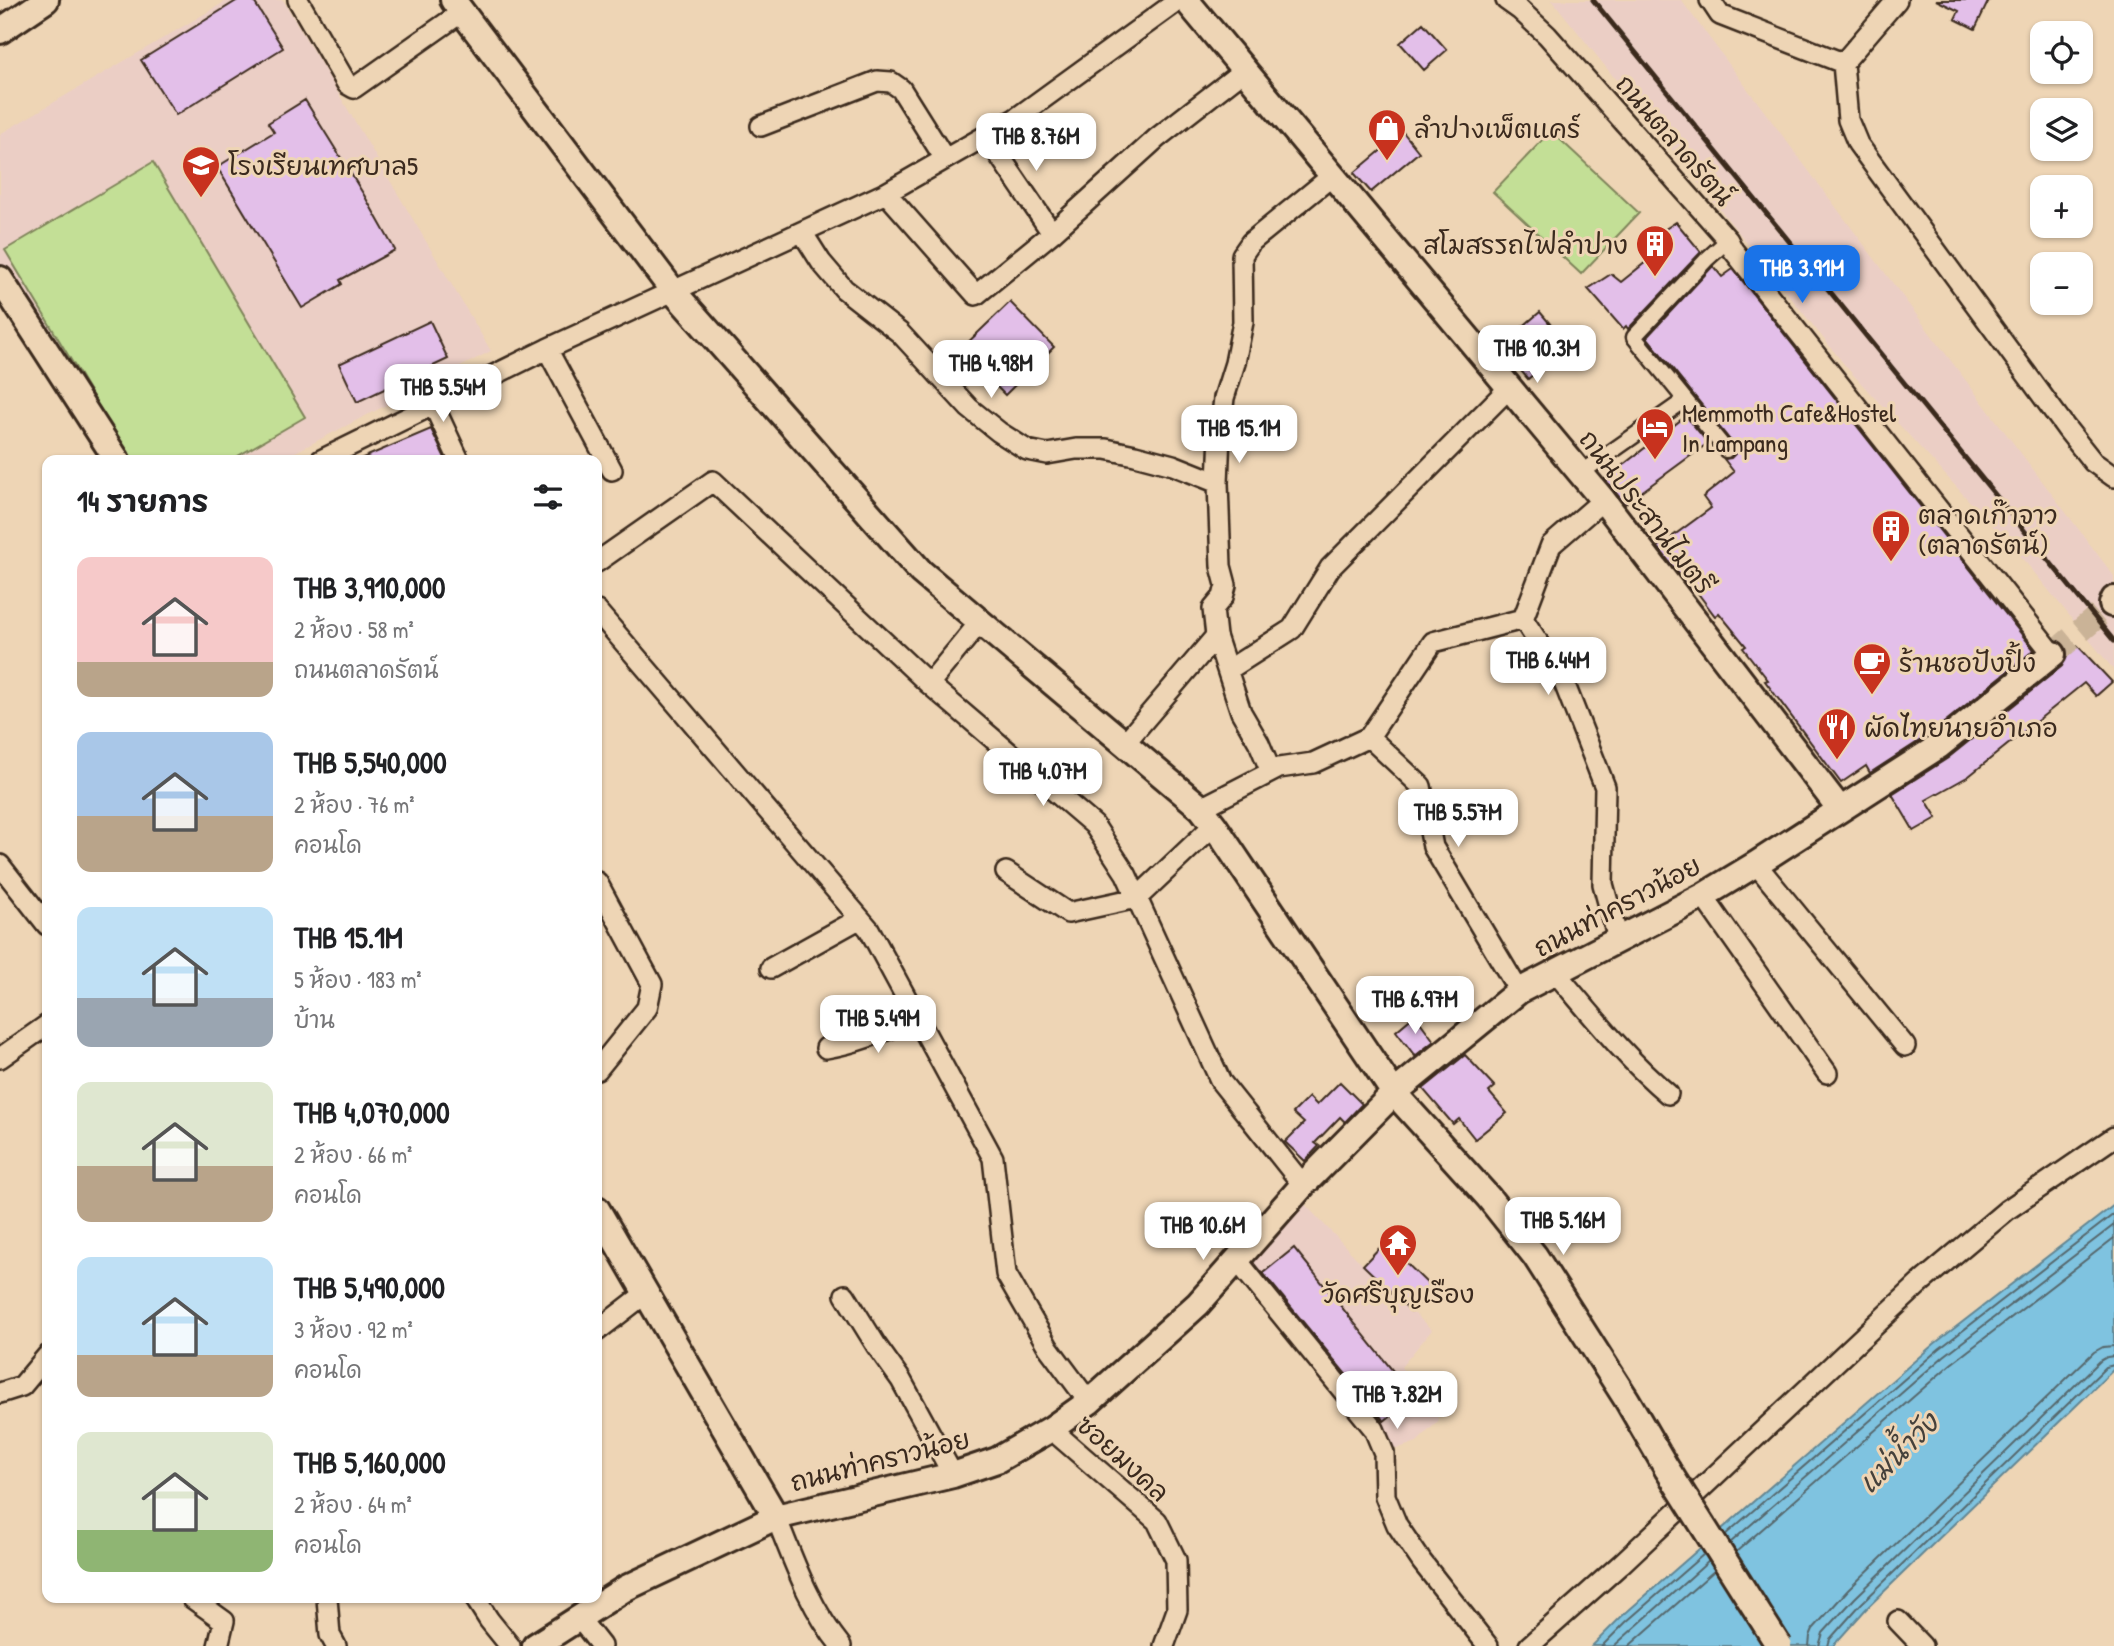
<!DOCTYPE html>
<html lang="th">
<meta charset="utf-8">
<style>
:root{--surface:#fff;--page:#f2f2f2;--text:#202124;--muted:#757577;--accent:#1a73e8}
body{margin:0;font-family:"Patrick Hand","Playpen Sans Thai",sans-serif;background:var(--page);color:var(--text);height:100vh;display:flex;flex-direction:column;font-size:26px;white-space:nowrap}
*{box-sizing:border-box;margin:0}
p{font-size:23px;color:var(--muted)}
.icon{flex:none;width:38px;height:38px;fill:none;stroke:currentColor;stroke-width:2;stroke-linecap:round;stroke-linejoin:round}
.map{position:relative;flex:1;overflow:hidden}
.side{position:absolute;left:42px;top:455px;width:560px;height:1148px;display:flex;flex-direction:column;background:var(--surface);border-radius:14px;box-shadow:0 2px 5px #0004}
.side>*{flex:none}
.controls{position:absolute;left:2030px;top:21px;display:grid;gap:14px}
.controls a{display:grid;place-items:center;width:63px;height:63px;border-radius:14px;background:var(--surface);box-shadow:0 2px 5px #0004;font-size:35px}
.price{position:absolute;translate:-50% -60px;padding:0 16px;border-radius:14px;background:#fff;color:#222;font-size:23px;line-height:46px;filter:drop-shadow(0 2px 4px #0008)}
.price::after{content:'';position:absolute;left:50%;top:42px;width:21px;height:16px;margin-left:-10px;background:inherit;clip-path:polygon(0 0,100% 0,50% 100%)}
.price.selected{background:var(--accent);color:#fff}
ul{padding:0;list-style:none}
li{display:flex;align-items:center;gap:21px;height:175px;padding:0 35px}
li span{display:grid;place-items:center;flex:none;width:196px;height:140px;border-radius:14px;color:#555}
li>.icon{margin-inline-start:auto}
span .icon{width:84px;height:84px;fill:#fffc;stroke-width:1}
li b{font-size:30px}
h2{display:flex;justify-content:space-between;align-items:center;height:84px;padding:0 35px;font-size:30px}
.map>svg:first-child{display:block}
.built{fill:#ebcec5}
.green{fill:#c3df96;stroke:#7f845a;stroke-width:2}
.water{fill:#7fc3e0;stroke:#648692;stroke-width:2}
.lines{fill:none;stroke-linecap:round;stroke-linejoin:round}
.shore{stroke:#56676c;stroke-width:2}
.building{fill:#e3bfe9;stroke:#3b2a1e;stroke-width:2}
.tertiary-tunnel{stroke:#cab397;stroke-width:24;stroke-dasharray:24 12;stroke-linecap:butt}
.pedestrian-casing{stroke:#3b2a1e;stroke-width:19}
.minor-casing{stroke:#3b2a1e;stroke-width:24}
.tertiary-casing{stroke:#3b2a1e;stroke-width:30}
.pedestrian{stroke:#eed5b5;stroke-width:14}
.minor{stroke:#eed5b5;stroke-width:19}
.tertiary{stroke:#eed5b5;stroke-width:24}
.rail{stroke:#3b2a1e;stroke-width:5}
.tertiary-bridge-casing{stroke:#3b2a1e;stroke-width:30;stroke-linecap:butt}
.tertiary-bridge{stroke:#eed5b5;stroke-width:24}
.labels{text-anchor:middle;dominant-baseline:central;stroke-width:6;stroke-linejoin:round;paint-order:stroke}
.poi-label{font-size:26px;fill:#3b2a1e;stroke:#eed5b5;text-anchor:start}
.street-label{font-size:26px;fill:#3b2a1e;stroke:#eed5b5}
.water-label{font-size:28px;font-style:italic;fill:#45413b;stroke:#eed5b5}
</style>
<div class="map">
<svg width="2114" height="1646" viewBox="0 0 2114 1646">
<rect width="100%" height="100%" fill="#eed5b5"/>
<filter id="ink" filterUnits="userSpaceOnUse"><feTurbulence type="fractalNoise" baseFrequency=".0143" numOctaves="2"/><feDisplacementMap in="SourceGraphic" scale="14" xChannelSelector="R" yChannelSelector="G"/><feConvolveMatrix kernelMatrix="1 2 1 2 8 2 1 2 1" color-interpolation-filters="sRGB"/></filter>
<g filter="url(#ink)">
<path class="built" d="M 228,0 L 283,0 L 491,351 L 280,460 L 119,460 L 0,264 L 0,134 Z
M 1552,0 L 1681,0 L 1942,349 L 2114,576 L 2114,670 L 2028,565 L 1848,369 Z
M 1295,1194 L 1363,1265 L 1432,1330 L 1401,1367 L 1439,1420 L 1417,1442 L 1384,1453 L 1236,1259 Z"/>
<path class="green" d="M 1551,131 L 1639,213 L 1581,274 L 1493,192 Z
M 153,162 L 305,417 L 231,460 L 131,460 L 5,250 Z"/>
<path class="water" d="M 2114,1205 L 2114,1369 L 1866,1609 L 1833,1646 L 1592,1646 L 1621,1617 L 1934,1344 Z"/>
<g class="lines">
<path class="shore" d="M 1725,1535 L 1939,1349 L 2114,1214
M 1730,1543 L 1944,1356 L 2114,1225
M 1736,1552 L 1951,1364 L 2114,1238
M 1602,1646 L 1626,1622 L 1704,1554
M 1614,1646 L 1709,1561
M 1629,1646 L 1715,1570
M 1809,1646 L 1810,1636 L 1813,1629 L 1848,1590 L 2094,1352 L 2103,1347 L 2114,1346
M 1819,1646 L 1823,1633 L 1855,1598 L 2100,1361 L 2107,1357 L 2114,1356
M 1828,1646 L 1830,1639 L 1861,1604 L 2106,1367 L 2114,1365"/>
</g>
<path class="building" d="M 238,0 L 253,0 L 283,48 L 176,115 L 141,60 Z
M 1936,0 L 1989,0 L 1975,29 L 1955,19 L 1959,11 Z
M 1423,23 L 1447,50 L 1424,70 L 1400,43 Z
M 305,100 L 364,195 L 395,250 L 340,280 L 342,284 L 302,308 L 217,167 L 274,132 L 268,123 Z
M 1403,132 L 1419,152 L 1371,192 L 1354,173 Z
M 1676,222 L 1701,252 L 1628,329 L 1626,326 L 1623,329 L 1588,289 L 1611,274 L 1621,282 L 1657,253 L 1647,241 Z
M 1713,266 L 1722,277 L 1733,269 L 2034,650 L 1930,734 L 1870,773 L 1866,766 L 1841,783 L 1765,681 L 1768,680 L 1743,648 L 1746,646 L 1719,613 L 1715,616 L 1694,588 L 1691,590 L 1658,547 L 1711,508 L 1703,497 L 1734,472 L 1724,459 L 1731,458 L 1735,454 L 1733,444 L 1647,337 Z
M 1010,302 L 1054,347 L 1005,395 L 960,350 Z
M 1540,312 L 1568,345 L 1528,379 L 1500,346 Z
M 430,321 L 448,359 L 357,402 L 339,364 Z
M 1686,416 L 1708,443 L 1625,504 L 1605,479 Z
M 431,429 L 446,460 L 358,460 Z
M 2078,646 L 2112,682 L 2096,696 L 2084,683 L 1969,776 L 1926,800 L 1937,818 L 1914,831 L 1892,794 L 1948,758 L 2062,666 L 2067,655 Z
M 1415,1015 L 1434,1041 L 1415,1056 L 1396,1031 Z
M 1465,1055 L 1495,1087 L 1489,1092 L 1507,1113 L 1475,1139 L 1459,1119 L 1453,1124 L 1423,1089 Z
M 1340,1082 L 1362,1104 L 1345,1122 L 1340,1117 L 1315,1143 L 1319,1146 L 1305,1161 L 1285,1142 L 1304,1123 L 1293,1113 L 1309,1097 L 1317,1105 Z
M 1385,1242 L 1433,1289 L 1411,1311 L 1363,1265 Z
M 1294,1248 L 1414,1397 L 1384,1421 L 1263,1273 Z"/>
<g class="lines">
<path class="tertiary-tunnel" d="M 2053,654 L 2112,604"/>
<defs>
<path id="pedestrian" d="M 1726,450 L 1634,337 L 1707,259 L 1728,240
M 1581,473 L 1685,400"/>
<path id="minor" d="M 298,0 L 347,84 L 354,88 L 462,12
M 1506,0 L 1520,10 L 1547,35 L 1728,240 L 1733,250 L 2053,654
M 1710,0 L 1720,15 L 1843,63 L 1897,0
M 1843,63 L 1848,120 L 1858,144 L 2066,428 L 2093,462 L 2114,477
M 761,126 L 877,81 L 891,82 L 901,89 L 945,159
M 986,136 L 1052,233
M 886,193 L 976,295 L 1052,233 L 1157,138 L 1243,71
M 802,232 L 821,262 L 844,289 L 900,333 L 969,408 L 999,432 L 1027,450 L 1047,454 L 1076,449 L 1106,449 L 1135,455 L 1173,465 L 1218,483
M 547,349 L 612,470
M 434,406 L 459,460
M 321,460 L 547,349 L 886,193 L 1015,119 L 1179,0
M 1603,500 L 1551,545 L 1523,619 L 1563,680 L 1605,787 L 1603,884 L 1618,939
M 597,562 L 713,481 L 929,684 L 1094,825 L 1126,874 L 1221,1082 L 1303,1185
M 597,611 L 869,929 L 993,1158 L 1006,1274 L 1048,1347 L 1089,1402
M 1228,670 L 1292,629 L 1330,568 L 1509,388
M 929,684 L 980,622
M 1369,737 L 1421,786 L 1433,847 L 1519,991
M 1124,744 L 1216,636
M 1271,772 L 1259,743 L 1241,712 L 1216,636 L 1213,609 L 1223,597 L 1226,585 L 1221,566 L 1218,483 L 1220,433 L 1224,398 L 1235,363 L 1243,322 L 1242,255 L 1251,242 L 1332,176
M 1201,808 L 1279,768 L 1313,763 L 1369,737 L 1433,642 L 1523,619
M 1756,864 L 1905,1046
M 0,865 L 47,925
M 1006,872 L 1068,913 L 1137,898 L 1214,825
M 597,882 L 652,984 L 647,1008 L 597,1070
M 1703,896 L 1827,1073
M 771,968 L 859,919
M 1555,972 C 1591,1014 1626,1059 1668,1094
M 826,1048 C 858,1043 887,1031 916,1017
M 0,1058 L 47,1025
M 1236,1259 L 1374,1429 L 1384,1453 L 1385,1496 L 1397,1525 L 1422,1562 L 1488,1646
M 845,1295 L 876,1345 L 901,1380 L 953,1475
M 597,1331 L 646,1293
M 0,1393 L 22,1386 L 47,1356
M 1051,1429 L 1157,1521 L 1176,1560 L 1177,1610 L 1164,1646
M 776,1517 C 794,1562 810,1608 841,1646
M 192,1598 L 224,1621 L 218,1646
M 327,1598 L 330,1635 L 336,1646
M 475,1598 L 489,1620 L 510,1646
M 579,1618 L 601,1646
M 1898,1621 L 1922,1646
M 1529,1646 L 1621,1564 L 1919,1284 L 2007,1210 L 2114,1137"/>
<path id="tertiary" d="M 453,0 L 673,291 L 921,572 L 1201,808 L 1214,825 L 1394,1093 L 1489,1198 L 1535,1256 L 1627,1400 L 1667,1469
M 1186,0 L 1603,500 L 1839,808
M 0,31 L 46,0
M 0,279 L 117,460
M 2112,604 L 2114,599
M 597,1209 L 776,1517
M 535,1646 L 626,1588 L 776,1517 L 953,1475 L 997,1460 L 1051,1429 L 1089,1402 L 1198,1304 L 1303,1185 L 1394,1093 L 1519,991 L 1703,896 L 1756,864 L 1939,746 L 2053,654"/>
</defs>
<use href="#pedestrian" class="pedestrian-casing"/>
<use href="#minor" class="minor-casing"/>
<use href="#tertiary" class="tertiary-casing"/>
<use href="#pedestrian" class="pedestrian"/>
<use href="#minor" class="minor"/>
<use href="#tertiary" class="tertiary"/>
<path class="rail" d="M 1593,0 L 2114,641"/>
<defs>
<path id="tertiary-bridge" d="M 1667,1469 L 1779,1646"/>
</defs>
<use href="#tertiary-bridge" class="tertiary-bridge-casing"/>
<use href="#tertiary-bridge" class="tertiary-bridge"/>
</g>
</g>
<defs>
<symbol id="shop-pin" viewBox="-11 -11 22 30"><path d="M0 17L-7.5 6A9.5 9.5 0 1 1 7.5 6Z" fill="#c8321e" stroke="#eed5b5"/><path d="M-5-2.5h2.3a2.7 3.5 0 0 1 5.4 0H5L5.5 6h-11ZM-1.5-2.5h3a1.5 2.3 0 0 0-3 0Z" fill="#fff"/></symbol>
<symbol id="school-pin" viewBox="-11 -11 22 30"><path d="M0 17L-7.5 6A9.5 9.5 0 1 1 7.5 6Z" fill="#c8321e" stroke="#eed5b5"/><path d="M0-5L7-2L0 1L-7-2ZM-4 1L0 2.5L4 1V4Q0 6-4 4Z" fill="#fff"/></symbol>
<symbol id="building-pin" viewBox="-11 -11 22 30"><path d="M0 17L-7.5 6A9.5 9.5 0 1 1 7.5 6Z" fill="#c8321e" stroke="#eed5b5"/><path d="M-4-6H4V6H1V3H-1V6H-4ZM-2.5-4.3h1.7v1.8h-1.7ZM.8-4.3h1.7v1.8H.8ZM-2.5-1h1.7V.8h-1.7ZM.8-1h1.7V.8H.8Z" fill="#fff"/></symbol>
<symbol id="hotel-pin" viewBox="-11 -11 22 30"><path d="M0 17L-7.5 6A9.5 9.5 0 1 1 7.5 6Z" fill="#c8321e" stroke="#eed5b5"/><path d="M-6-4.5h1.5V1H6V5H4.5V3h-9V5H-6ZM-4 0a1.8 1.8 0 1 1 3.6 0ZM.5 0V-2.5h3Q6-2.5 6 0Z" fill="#fff"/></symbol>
<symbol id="cafe-pin" viewBox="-11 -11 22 30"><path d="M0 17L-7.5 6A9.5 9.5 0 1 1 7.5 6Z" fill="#c8321e" stroke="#eed5b5"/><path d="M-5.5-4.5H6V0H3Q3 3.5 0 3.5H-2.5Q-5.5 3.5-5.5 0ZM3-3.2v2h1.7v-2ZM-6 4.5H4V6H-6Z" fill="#fff"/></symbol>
<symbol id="restaurant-pin" viewBox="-11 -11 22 30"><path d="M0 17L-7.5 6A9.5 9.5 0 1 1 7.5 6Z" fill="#c8321e" stroke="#eed5b5"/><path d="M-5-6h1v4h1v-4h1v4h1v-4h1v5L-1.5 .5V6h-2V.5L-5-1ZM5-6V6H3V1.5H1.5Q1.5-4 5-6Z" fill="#fff"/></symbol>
<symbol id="temple-pin" viewBox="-11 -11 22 30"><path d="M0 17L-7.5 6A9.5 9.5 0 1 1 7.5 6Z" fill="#c8321e" stroke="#eed5b5"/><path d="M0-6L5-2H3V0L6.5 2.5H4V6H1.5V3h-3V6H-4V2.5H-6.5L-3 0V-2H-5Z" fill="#fff"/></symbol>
</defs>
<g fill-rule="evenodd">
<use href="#shop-pin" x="1365" y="106" width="44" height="60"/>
<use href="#school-pin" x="179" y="143" width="44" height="60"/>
<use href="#building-pin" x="1633" y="222" width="44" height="60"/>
<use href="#hotel-pin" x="1633" y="405" width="44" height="60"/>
<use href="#building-pin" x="1869" y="507" width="44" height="60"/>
<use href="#cafe-pin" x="1850" y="640" width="44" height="60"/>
<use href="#restaurant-pin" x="1815" y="705" width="44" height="60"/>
<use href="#temple-pin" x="1376" y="1221" width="44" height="60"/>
</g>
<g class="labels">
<g class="poi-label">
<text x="1414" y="128">ลำปางเพ็ตแคร์</text>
<text x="228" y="165">โรงเรียนเทศบาล5</text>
<text x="1628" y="244" text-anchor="end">สโมสรรถไฟลำปาง</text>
<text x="1682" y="412">Memmoth Cafe&amp;Hostel<tspan x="1682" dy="30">In Lampang</tspan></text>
<text x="1918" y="514">ตลาดเก๊าจาว<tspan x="1918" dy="30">(ตลาดรัตน์)</tspan></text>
<text x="1899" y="662">ร้านชอปังปิ้ง</text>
<text x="1864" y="727">ผัดไทยนายอำเภอ</text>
<text x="1398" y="1293" text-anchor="middle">วัดศรีบุญเรือง</text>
</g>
<g class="street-label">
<text transform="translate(1675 140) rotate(49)">ถนนตลาดรัตน์</text>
<text transform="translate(1647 512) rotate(52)">ถนนประสานไมตรี</text>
<text transform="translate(1617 906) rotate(-28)">ถนนท่าคราวน้อย</text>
<text transform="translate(1123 1458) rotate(42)">ซอยมงคล</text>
<text transform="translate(880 1460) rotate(-14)">ถนนท่าคราวน้อย</text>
</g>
<g class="water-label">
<text transform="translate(1898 1453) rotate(-45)">แม่น้ำวัง</text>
</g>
</g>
</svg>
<div class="controls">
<a><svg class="icon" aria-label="locate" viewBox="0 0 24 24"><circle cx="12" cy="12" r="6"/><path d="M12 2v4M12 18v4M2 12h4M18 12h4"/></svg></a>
<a><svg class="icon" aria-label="layers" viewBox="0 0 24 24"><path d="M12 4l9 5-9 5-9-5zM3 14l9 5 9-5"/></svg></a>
<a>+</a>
<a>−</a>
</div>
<b class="price" style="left:1036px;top:173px">THB 8.76M</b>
<b class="price selected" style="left:1802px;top:305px">THB 3.91M</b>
<b class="price" style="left:1537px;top:385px">THB 10.3M</b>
<b class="price" style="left:991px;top:400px">THB 4.98M</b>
<b class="price" style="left:443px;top:424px">THB 5.54M</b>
<b class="price" style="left:1239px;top:465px">THB 15.1M</b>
<b class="price" style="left:1548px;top:697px">THB 6.44M</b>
<b class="price" style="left:1043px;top:808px">THB 4.07M</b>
<b class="price" style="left:1458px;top:849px">THB 5.57M</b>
<b class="price" style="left:1415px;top:1036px">THB 6.97M</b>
<b class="price" style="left:878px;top:1055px">THB 5.49M</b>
<b class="price" style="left:1563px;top:1257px">THB 5.16M</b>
<b class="price" style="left:1203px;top:1262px">THB 10.6M</b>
<b class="price" style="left:1397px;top:1431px">THB 7.82M</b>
<section class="side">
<h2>14 รายการ<svg class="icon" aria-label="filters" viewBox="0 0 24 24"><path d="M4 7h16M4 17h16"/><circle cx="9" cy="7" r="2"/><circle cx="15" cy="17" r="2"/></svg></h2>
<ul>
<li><span style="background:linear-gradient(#f6c9c9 75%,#b9a48a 0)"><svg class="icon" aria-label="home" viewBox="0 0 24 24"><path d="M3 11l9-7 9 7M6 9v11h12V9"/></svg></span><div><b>THB 3,910,000</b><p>2 ห้อง · 58 m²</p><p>ถนนตลาดรัตน์</p></div></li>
<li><span style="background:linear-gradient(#a9c7e8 60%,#b9a48a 0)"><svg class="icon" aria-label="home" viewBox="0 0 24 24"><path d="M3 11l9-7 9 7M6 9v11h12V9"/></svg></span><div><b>THB 5,540,000</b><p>2 ห้อง · 76 m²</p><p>คอนโด</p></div></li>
<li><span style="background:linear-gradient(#bfe0f5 65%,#9aa5b1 0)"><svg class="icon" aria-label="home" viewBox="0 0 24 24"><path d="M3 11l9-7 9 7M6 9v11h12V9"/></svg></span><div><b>THB 15.1M</b><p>5 ห้อง · 183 m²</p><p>บ้าน</p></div></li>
<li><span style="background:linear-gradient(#dfe7d0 60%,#b9a48a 0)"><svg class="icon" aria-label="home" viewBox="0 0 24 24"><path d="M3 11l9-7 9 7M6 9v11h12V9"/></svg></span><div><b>THB 4,070,000</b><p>2 ห้อง · 66 m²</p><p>คอนโด</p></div></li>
<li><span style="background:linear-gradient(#bfe0f5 70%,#b9a48a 0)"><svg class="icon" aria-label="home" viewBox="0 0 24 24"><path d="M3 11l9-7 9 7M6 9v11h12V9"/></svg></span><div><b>THB 5,490,000</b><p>3 ห้อง · 92 m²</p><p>คอนโด</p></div></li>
<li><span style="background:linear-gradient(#dfe7d0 70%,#8fb573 0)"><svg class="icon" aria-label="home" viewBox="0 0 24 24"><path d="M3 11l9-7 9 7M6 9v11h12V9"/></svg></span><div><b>THB 5,160,000</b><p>2 ห้อง · 64 m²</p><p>คอนโด</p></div></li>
</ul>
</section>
</div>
